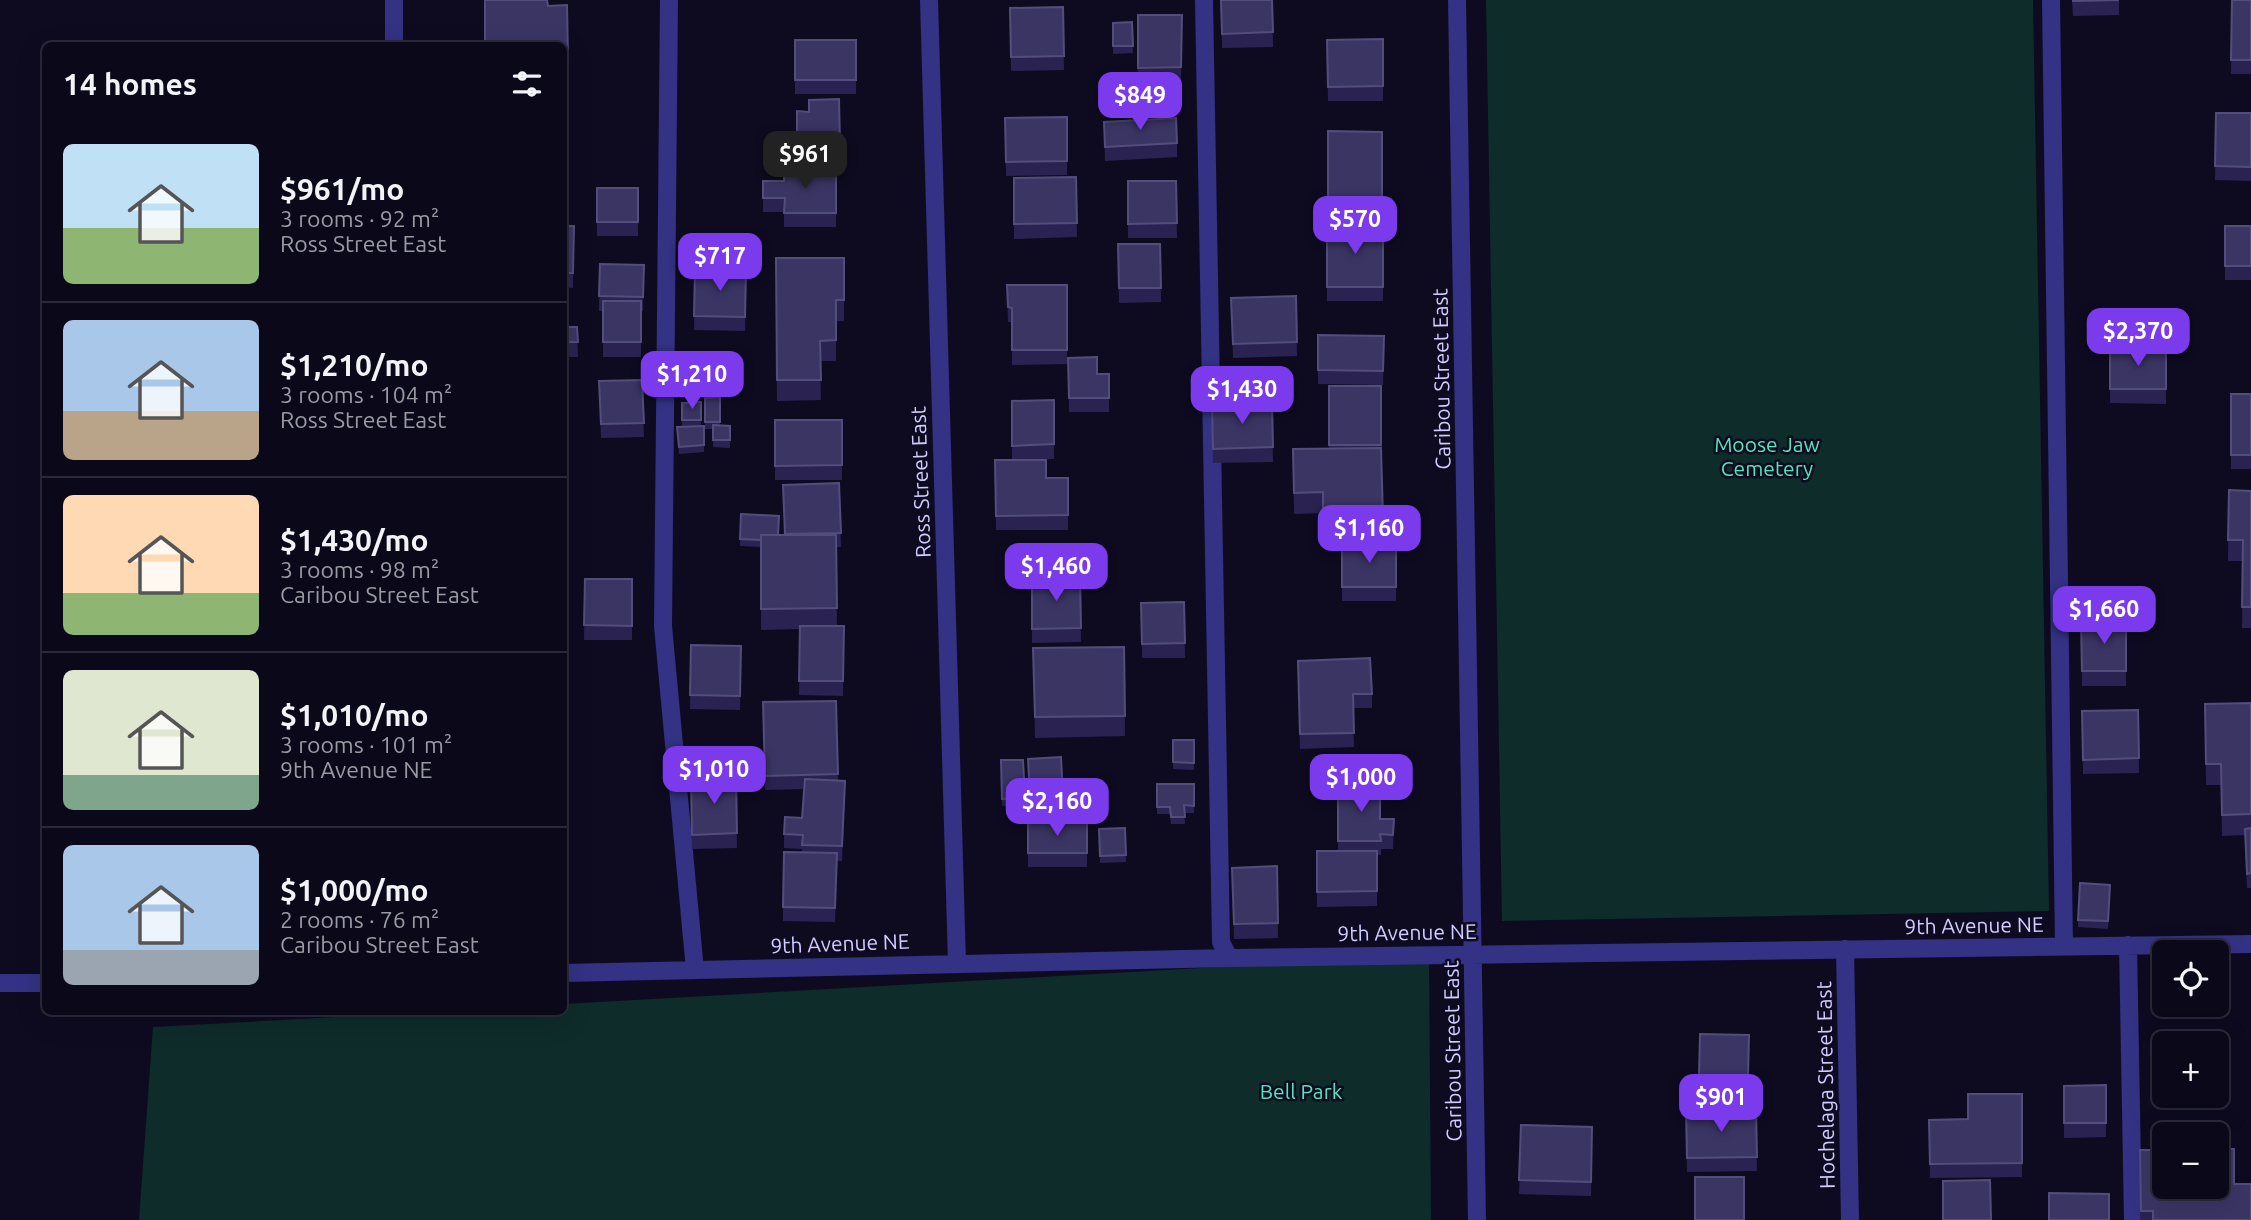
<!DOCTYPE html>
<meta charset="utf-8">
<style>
:root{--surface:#0a0819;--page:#181626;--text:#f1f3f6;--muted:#999aa2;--line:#2a2938;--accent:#7c3aed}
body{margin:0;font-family:Ubuntu,sans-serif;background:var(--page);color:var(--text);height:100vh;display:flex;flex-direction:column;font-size:26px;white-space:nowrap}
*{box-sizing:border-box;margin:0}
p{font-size:23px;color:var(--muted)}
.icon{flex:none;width:38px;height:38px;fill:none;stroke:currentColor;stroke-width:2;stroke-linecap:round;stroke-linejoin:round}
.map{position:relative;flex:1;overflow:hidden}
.panel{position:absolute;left:42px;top:42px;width:525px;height:973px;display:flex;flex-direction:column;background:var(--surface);border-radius:10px;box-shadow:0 7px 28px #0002,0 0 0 2px var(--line)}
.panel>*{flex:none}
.tools{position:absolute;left:2152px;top:940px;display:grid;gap:14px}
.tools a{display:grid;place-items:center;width:77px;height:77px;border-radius:10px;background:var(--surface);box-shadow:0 7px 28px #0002,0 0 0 2px var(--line);font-size:35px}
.price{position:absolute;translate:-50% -60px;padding:0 16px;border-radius:14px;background:var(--accent);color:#fff;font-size:23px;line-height:46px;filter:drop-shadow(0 2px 4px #0008)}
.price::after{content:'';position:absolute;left:50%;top:42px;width:21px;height:16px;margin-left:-10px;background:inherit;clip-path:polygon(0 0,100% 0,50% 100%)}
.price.selected{background:#222;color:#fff}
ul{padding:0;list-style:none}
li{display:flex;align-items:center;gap:21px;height:175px;padding:0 21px}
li+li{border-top:2px solid var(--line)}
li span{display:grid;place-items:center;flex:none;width:196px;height:140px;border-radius:10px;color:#555}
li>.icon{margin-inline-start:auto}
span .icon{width:84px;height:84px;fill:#fffc;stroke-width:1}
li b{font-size:30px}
h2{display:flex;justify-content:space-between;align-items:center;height:84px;padding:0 21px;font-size:30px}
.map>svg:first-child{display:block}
.green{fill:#0e2c2a}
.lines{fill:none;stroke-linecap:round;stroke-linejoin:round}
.minor{stroke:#333284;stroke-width:18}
.wall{fill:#2a2351}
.shaded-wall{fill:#171236}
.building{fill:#3b3564;stroke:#534d7c;stroke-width:2}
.labels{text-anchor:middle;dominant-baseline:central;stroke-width:5;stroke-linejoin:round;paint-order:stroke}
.street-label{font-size:21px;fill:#d0ccff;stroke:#0e0b21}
.park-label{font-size:21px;fill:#4ee8bc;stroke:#0e0b21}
</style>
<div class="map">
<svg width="2251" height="1220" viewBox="0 0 2251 1220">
<rect width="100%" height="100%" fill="#0e0b21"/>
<path class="green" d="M 1486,0 L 2033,0 L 2049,911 L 1502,921 Z
M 1429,955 L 1431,1220 L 139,1220 L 153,1027 L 428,1012 L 564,1012 L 564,1004 Z"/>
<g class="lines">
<path class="minor" d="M 394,0 L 394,46
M 669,0 L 663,626 L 695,970
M 929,0 L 957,963
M 1204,0 L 1221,942 L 1229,958
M 1457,0 L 1477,1220
M 2051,0 L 2064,946
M 2128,945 L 2133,1220
M 1845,949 L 1850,1220
M 564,973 L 1229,958 L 2251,944
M 0,983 L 46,983"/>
</g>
<path class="wall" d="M 1221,0 L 1272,0 L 1273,47 L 1222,48 Z
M 2072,0 L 2119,0 L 2119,15 L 2073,16 Z
M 2232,0 L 2251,0 L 2251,74 L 2231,74 Z
M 567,5 L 568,76 L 564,77 L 564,46 L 548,6 Z
M 1063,7 L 1064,70 L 1011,71 L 1010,8 Z
M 1138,15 L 1182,15 L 1181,82 L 1138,82 Z
M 1132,22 L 1133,53 L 1113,54 L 1113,23 Z
M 1383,39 L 1383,101 L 1328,101 L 1327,40 Z
M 795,40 L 856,40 L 856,94 L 795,94 Z
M 839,99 L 840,157 L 797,158 L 797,111 L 809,112 Z
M 2216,113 L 2251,113 L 2251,181 L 2215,180 Z
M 1067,117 L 1067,175 L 1006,176 L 1005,118 Z
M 1104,122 L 1177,143 L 1177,157 L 1105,161 Z
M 1328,131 L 1382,132 L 1382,220 L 1328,219 Z
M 836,170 L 836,227 L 784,227 L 784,212 L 763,212 L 763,181 L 784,181 Z
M 1076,177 L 1077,237 L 1014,239 L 1014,178 Z
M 1128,181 L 1176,181 L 1177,238 L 1128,238 Z
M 597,188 L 638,188 L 638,236 L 597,236 Z
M 1327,224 L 1383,224 L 1383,301 L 1327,301 Z
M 564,226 L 574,226 L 573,288 L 564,287 Z
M 2225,226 L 2251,226 L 2251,280 L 2225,280 Z
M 1118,244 L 1160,244 L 1161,302 L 1119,303 Z
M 776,258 L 844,258 L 844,321 L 836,321 L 836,361 L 820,361 L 821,400 L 777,401 Z
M 600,264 L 644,265 L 643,311 L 641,311 L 641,357 L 603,357 L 603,311 L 599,311 Z
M 695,269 L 746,270 L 745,331 L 694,330 Z
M 1007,285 L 1067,285 L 1067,364 L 1012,365 L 1012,322 L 1008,322 Z
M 1296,296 L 1297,356 L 1233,358 L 1231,298 Z
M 564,317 L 564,327 L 577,327 L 578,357 L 564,357 L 564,387 Z
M 1318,335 L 1384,336 L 1383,385 L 1318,384 Z
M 2110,346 L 2166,347 L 2166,404 L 2110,403 Z
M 1068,358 L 1097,374 L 1109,374 L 1109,412 L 1069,412 Z
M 642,380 L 644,437 L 601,438 L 599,381 Z
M 1329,386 L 1381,386 L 1383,539 L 1323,540 L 1323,513 L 1294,514 L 1293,449 L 1329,448 Z
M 2231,394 L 2251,394 L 2251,469 L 2231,469 Z
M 720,397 L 720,426 L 730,426 L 730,448 L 713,447 L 713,429 L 705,429 L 705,398 Z
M 564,400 L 568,414 L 566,472 L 564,472 Z
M 1054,400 L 1054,459 L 1012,460 L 1012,401 Z
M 701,402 L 701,426 L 704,426 L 704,452 L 679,454 L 677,427 L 682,427 L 682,403 Z
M 1272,404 L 1273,462 L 1213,463 L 1212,405 Z
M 775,420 L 842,420 L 842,480 L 775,480 Z
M 995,460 L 1046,478 L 1068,478 L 1068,530 L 996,530 Z
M 839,483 L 841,547 L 836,547 L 837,626 L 844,626 L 843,696 L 799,695 L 800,629 L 761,630 L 761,547 L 740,546 L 741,514 L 779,535 L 784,535 Z
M 2229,490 L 2251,491 L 2251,628 L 2242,628 L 2243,561 L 2228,561 Z
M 1342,543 L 1396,543 L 1396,601 L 1342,601 Z
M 1032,577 L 1080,577 L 1081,642 L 1032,643 Z
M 585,579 L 632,579 L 632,640 L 584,640 Z
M 1184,602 L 1185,658 L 1142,658 L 1141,603 Z
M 2081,621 L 2126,621 L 2126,686 L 2082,686 Z
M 691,645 L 741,646 L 740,710 L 690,709 Z
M 1124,647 L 1125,736 L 1035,738 L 1033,648 Z
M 1298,675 L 1372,694 L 1372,708 L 1353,708 L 1354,747 L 1300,749 Z
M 836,701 L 838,780 L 845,795 L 842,861 L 837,861 L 835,922 L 783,921 L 783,907 L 802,852 L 802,849 L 784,848 L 784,834 L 802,818 L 804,789 L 765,790 L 763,702 Z
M 2251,703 L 2251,888 L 2247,888 L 2245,835 L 2222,836 L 2221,785 L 2206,785 L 2205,704 Z
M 2138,710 L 2139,773 L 2083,774 L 2082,711 Z
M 1173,740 L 1194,740 L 1194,770 L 1173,769 Z
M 1061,757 L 1063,803 L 1030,805 L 1028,759 Z
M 1001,760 L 1023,760 L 1025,805 L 1002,806 Z
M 691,778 L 736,778 L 737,848 L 692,849 Z
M 1157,784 L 1194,784 L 1194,813 L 1184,813 L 1185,824 L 1171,824 L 1170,814 L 1157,814 Z
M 1338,786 L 1380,819 L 1394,819 L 1393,849 L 1381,849 L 1381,855 L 1377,855 L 1377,906 L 1317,907 L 1317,851 L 1338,851 Z
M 1028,822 L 1087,823 L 1087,867 L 1028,867 Z
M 1125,828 L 1126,862 L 1100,863 L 1099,829 Z
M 1277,866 L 1278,938 L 1234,939 L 1232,868 Z
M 2110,885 L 2108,929 L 2078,927 L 2078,920 Z
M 1700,1034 L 1749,1035 L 1748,1091 L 1699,1089 Z
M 2106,1085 L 2106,1137 L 2064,1138 L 2064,1086 Z
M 2022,1094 L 2022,1177 L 1930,1178 L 1929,1120 L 1968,1119 Z
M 1756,1110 L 1757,1171 L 1687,1172 L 1686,1111 Z
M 1521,1125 L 1592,1127 L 1591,1196 L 1519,1194 Z
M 2140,1150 L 2234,1184 L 2251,1220 L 2140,1220 Z"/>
<path class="shaded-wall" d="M 845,781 L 845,795 L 842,861 L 842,846 Z"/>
<path class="building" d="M 485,0 L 547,0 L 548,6 L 567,5 L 568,56 L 564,56 L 564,46 L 485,46 Z
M 1221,0 L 1272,0 L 1273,32 L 1222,34 Z
M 2073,0 L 2119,0 L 2073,1 Z
M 2232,0 L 2251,0 L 2251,60 L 2231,60 Z
M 1063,7 L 1064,56 L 1011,57 L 1010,8 Z
M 1138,15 L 1182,15 L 1181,67 L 1138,68 Z
M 1132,22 L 1133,46 L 1113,46 L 1113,23 Z
M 1383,39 L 1383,86 L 1328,87 L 1327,40 Z
M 795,40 L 856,40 L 856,80 L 795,80 Z
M 839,99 L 840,143 L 797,143 L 797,111 L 809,112 L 809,100 Z
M 2216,113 L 2251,113 L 2251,167 L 2215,166 Z
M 1067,117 L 1067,161 L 1006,162 L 1005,118 Z
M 1176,118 L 1177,143 L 1105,147 L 1104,122 Z
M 1328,131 L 1382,132 L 1382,205 L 1328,205 Z
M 784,170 L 836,170 L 836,213 L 784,213 L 785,198 L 763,198 L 763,181 L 784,181 Z
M 1076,177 L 1077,223 L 1014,224 L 1014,178 Z
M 1128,181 L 1176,181 L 1177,223 L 1128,224 Z
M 597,188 L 638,188 L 638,222 L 597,222 Z
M 1327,224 L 1383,224 L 1383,287 L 1327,287 Z
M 564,226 L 574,226 L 573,273 L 564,273 Z
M 2225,226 L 2251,226 L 2251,266 L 2225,266 Z
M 1118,244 L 1160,244 L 1161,288 L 1119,288 Z
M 776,258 L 844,258 L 844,300 L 836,300 L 836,340 L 820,341 L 821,380 L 777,380 Z
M 600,264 L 644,265 L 643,297 L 599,296 Z
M 695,269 L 746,270 L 745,317 L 694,316 Z
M 1007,285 L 1067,285 L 1067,350 L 1012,350 L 1012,308 L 1008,307 Z
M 1296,296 L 1297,342 L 1233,344 L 1231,298 Z
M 603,301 L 641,301 L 641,342 L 603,342 Z
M 564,317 L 564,327 L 577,327 L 578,342 L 564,342 L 564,373 Z
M 1318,335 L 1384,336 L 1383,371 L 1318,370 Z
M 2110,346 L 2166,347 L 2166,389 L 2110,389 Z
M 1097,357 L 1097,374 L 1109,374 L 1109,398 L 1069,398 L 1068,358 Z
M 642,380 L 644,423 L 601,424 L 599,381 Z
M 1329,386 L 1381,386 L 1381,445 L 1329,445 Z
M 2231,394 L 2251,394 L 2251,455 L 2231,455 Z
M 720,397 L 720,422 L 705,422 L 705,398 Z
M 564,400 L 568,400 L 566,457 L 564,457 Z
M 1054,400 L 1054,444 L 1012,446 L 1012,401 Z
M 701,402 L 701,420 L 682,420 L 682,403 Z
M 1272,404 L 1273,447 L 1213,449 L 1212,405 Z
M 775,420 L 842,420 L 842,465 L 775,466 Z
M 713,425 L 730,426 L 730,440 L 713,440 Z
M 704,426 L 704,445 L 679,447 L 677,427 Z
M 1381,448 L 1383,518 L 1323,519 L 1323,492 L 1294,493 L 1293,449 Z
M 995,460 L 1046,460 L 1046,478 L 1068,478 L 1068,515 L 996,516 Z
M 839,483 L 841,533 L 785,534 L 783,485 Z
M 2229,490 L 2251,491 L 2251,607 L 2242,607 L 2243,540 L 2228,540 Z
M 741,514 L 779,516 L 778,535 L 761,535 L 761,540 L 740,539 Z
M 761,535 L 836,535 L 837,608 L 761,609 Z
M 1342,543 L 1396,543 L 1396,587 L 1342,587 Z
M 1032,577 L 1080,577 L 1081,628 L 1032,629 Z
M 585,579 L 632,579 L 632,626 L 584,625 Z
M 1184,602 L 1185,643 L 1142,644 L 1141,603 Z
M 2081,621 L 2126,621 L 2126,671 L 2082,671 Z
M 800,626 L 844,626 L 843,681 L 799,681 Z
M 691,645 L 741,646 L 740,696 L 690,695 Z
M 1124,647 L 1125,716 L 1035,717 L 1033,648 Z
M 1370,658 L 1372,694 L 1353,694 L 1354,733 L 1300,734 L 1298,661 Z
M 836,701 L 838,774 L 765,776 L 763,702 Z
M 2251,703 L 2251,814 L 2222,815 L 2221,764 L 2206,764 L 2205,704 Z
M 2138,710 L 2139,758 L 2083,760 L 2082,711 Z
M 1173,740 L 1194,740 L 1194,763 L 1173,762 Z
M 1061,757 L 1063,796 L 1030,797 L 1028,759 Z
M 1001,760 L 1023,760 L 1025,798 L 1002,799 Z
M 691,778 L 736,778 L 737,833 L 692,835 Z
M 805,779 L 845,781 L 842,846 L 802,845 L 803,835 L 784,834 L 785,817 L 802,818 Z
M 1157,784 L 1194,784 L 1194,806 L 1184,805 L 1185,817 L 1171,817 L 1170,807 L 1157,807 Z
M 1380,785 L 1380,819 L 1394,819 L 1393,835 L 1380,834 L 1381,841 L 1338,841 L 1338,786 Z
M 1028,822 L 1087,823 L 1087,853 L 1028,853 Z
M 1125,828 L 1126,855 L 1100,856 L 1099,829 Z
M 2251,828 L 2251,873 L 2247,874 L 2245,829 Z
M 1317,851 L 1377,851 L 1377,891 L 1317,892 Z
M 784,852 L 837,853 L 835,908 L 783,907 Z
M 1277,866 L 1278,923 L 1234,924 L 1232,868 Z
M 2080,883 L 2110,885 L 2108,921 L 2078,920 Z
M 1700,1034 L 1749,1035 L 1748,1076 L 1699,1075 Z
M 2106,1085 L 2106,1123 L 2064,1123 L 2064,1086 Z
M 1968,1094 L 2022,1094 L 2022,1163 L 1930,1164 L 1929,1120 L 1968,1119 Z
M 1756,1110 L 1757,1157 L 1687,1158 L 1686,1111 Z
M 1521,1125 L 1592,1127 L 1591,1182 L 1519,1180 Z
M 2217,1149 L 2234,1149 L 2234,1184 L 2251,1184 L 2251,1220 L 2153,1220 L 2153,1211 L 2141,1211 L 2140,1150 L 2165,1150 L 2165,1186 L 2217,1186 Z
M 1695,1177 L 1744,1177 L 1744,1220 L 1695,1220 Z
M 1990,1180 L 1991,1220 L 1943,1220 L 1943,1181 Z
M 2049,1193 L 2109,1194 L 2109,1220 L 2049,1220 Z"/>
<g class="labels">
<g class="street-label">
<text transform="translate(1441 379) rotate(-91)">Caribou Street East</text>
<text transform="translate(920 482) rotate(-92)">Ross Street East</text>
<text transform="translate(1974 925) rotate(-1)">9th Avenue NE</text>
<text transform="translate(1407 932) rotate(-1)">9th Avenue NE</text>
<text transform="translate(840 943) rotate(-2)">9th Avenue NE</text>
<text transform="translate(1452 1051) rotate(-91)">Caribou Street East</text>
<text transform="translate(1825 1085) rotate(-91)">Hochelaga Street East</text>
</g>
<g class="park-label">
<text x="1767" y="444">Moose Jaw<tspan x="1767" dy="24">Cemetery</tspan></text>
<text x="1301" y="1091">Bell Park</text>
</g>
</g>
</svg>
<div class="tools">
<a><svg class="icon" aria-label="locate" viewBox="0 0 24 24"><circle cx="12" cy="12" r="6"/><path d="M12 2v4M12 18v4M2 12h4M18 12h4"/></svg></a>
<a>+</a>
<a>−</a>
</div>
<b class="price" style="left:1140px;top:132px">$849</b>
<b class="price selected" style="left:805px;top:191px">$961</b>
<b class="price" style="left:1355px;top:256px">$570</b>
<b class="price" style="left:720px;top:293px">$717</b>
<b class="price" style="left:2138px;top:368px">$2,370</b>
<b class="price" style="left:692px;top:411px">$1,210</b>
<b class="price" style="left:1242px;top:426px">$1,430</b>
<b class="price" style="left:1369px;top:565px">$1,160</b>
<b class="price" style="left:1056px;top:603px">$1,460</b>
<b class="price" style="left:2104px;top:646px">$1,660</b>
<b class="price" style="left:714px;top:806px">$1,010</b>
<b class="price" style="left:1361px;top:814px">$1,000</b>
<b class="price" style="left:1057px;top:838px">$2,160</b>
<b class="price" style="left:1721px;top:1134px">$901</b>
<section class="panel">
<h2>14 homes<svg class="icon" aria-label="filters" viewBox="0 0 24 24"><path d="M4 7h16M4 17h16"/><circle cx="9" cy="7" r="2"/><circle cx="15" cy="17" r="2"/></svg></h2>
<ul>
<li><span style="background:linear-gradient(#bfe0f5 60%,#8fb573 0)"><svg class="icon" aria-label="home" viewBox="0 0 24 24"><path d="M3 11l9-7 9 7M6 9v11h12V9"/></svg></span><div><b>$961/mo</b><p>3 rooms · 92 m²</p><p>Ross Street East</p></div></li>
<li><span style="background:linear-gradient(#a9c7e8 65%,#b9a48a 0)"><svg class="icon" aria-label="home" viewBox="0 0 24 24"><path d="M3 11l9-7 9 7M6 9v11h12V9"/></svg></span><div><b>$1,210/mo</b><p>3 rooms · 104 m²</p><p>Ross Street East</p></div></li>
<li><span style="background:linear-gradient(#ffd9b3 70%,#8fb573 0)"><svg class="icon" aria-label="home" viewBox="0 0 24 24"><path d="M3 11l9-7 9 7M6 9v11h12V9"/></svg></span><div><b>$1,430/mo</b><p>3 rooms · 98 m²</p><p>Caribou Street East</p></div></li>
<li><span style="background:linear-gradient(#dfe7d0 75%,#7fa58c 0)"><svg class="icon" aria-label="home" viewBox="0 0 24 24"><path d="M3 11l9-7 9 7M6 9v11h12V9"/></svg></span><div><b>$1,010/mo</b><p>3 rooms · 101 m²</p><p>9th Avenue NE</p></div></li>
<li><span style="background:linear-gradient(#a9c7e8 75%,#9aa5b1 0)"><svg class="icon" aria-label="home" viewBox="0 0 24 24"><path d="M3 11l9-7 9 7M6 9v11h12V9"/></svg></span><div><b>$1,000/mo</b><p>2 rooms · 76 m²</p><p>Caribou Street East</p></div></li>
</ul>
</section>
</div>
